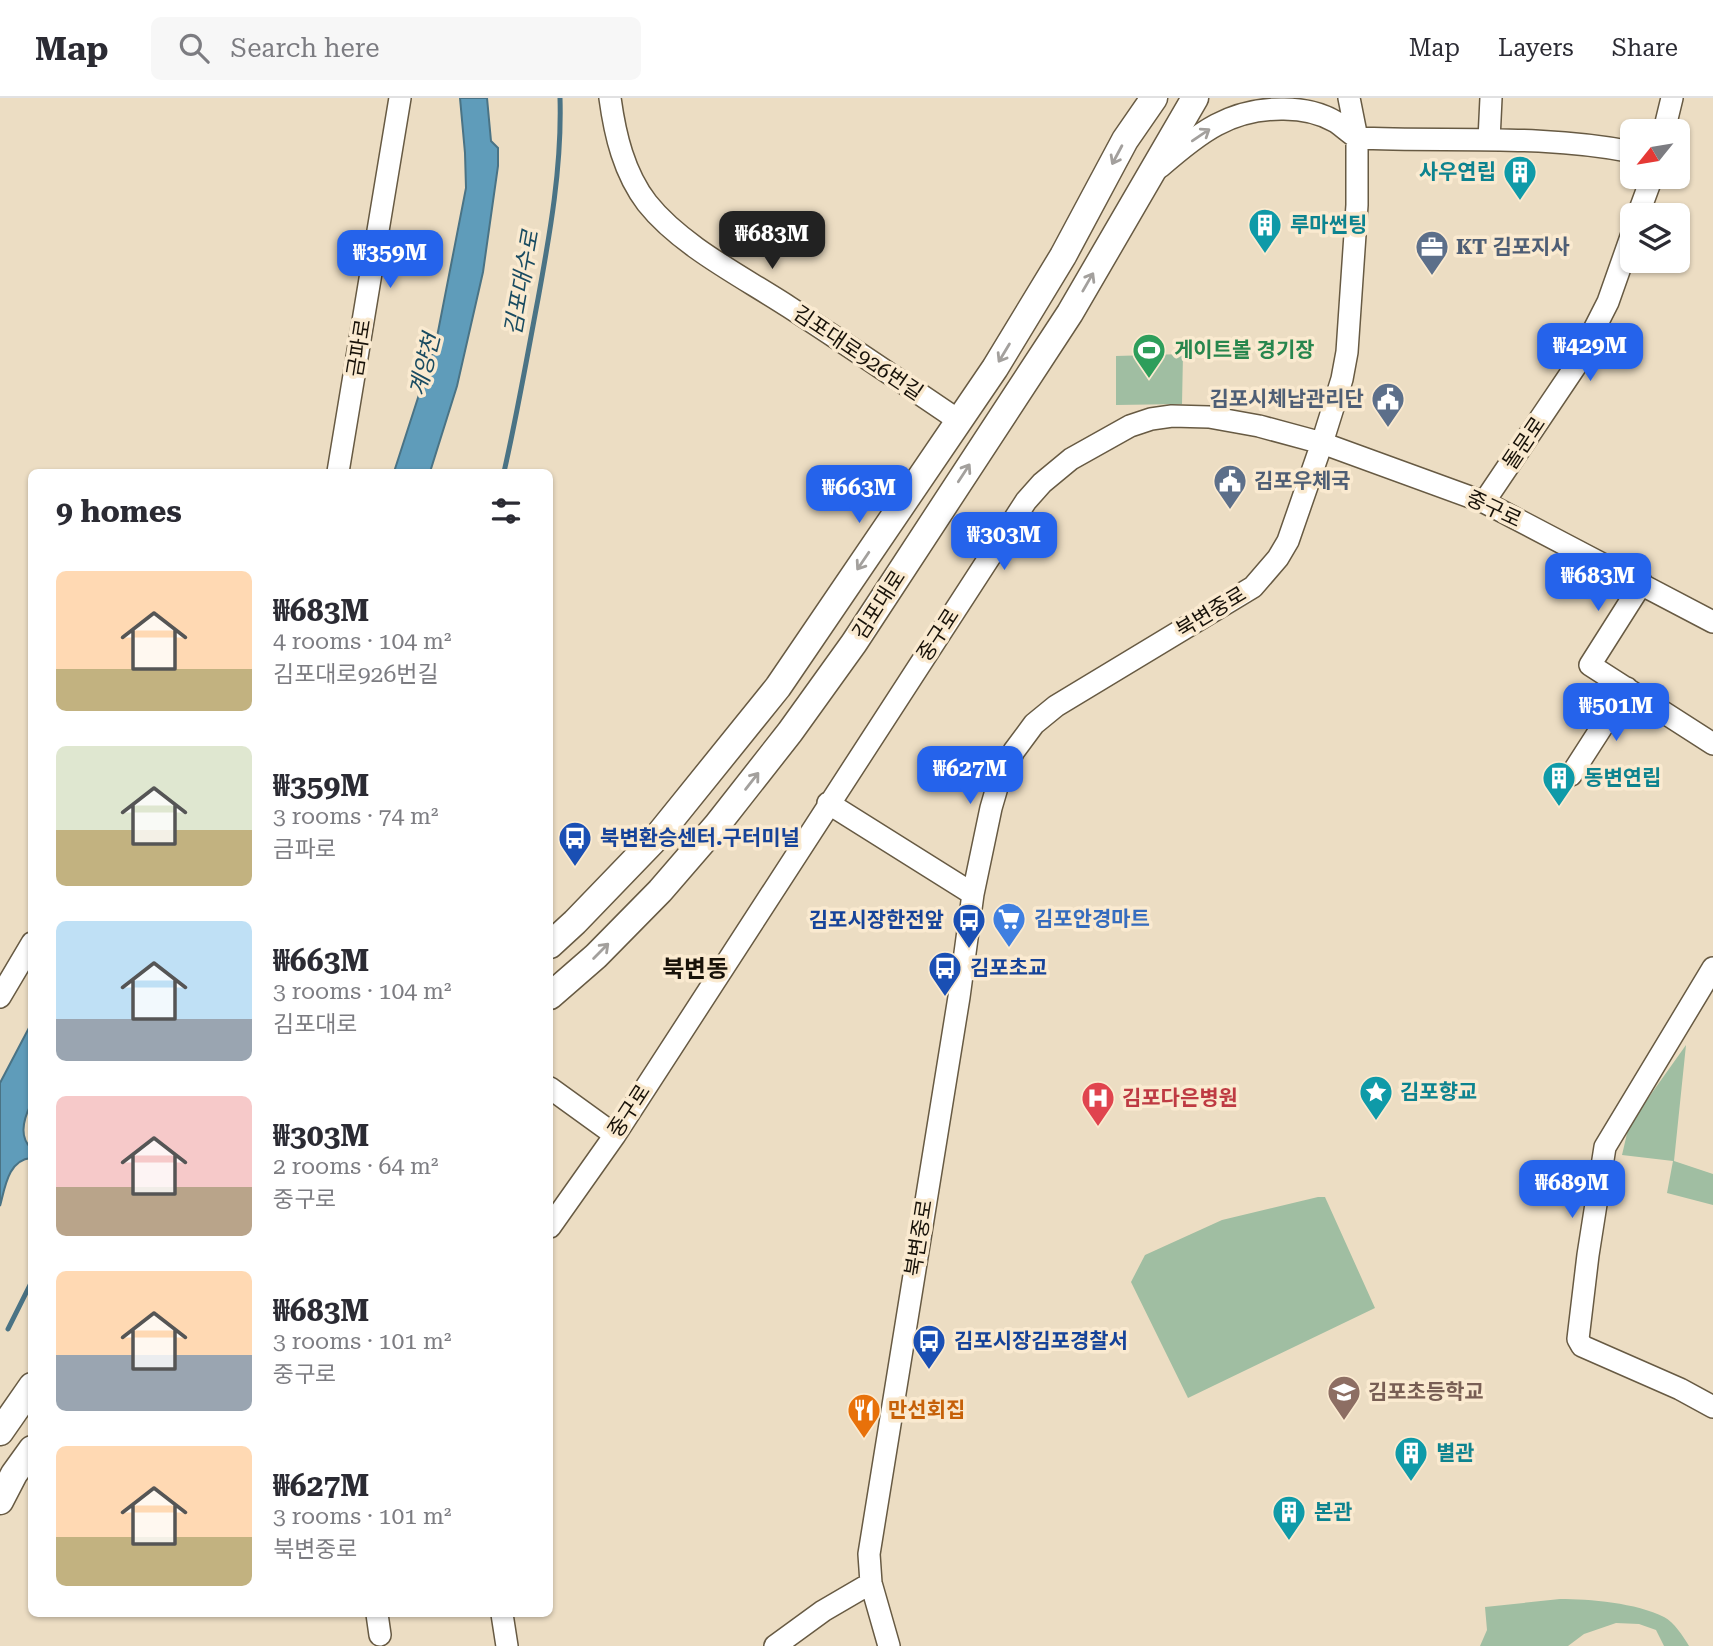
<!DOCTYPE html>
<meta charset="utf-8">
<style>
:root{--surface:#fff;--page:#f7f7f7;--text:#2b2b33;--muted:#7c7c81;--line:#e1e1e2;--accent:#2563eb}
body{margin:0;font-family:"Roboto Serif","Noto Sans KR",serif;background:var(--page);color:var(--text);height:100vh;display:flex;flex-direction:column;font-size:26px;white-space:nowrap}
*{box-sizing:border-box;margin:0}
p{font-size:23px;color:var(--muted)}
.icon{flex:none;width:38px;height:38px;fill:none;stroke:currentColor;stroke-width:2;stroke-linecap:round;stroke-linejoin:round}
.map{position:relative;flex:1;overflow:hidden}
.drawer{position:absolute;left:28px;top:371px;width:525px;height:1148px;display:flex;flex-direction:column;background:var(--surface);border-radius:10px;box-shadow:0 2px 5px #0004}
.drawer>*{flex:none}
.needle{width:46px;rotate:240deg}
.buttons{position:absolute;left:1620px;top:21px;display:grid;gap:14px}
.buttons a{display:grid;place-items:center;width:70px;height:70px;border-radius:10px;background:var(--surface);box-shadow:0 2px 5px #0004;font-size:35px}
.price{position:absolute;translate:-50% -60px;padding:0 16px;border-radius:14px;background:var(--accent);color:#fff;font-size:23px;line-height:46px;filter:drop-shadow(0 2px 4px #0008)}
.price::after{content:'';position:absolute;left:50%;top:42px;width:21px;height:16px;margin-left:-10px;background:inherit;clip-path:polygon(0 0,100% 0,50% 100%)}
.price.active{background:#222;color:#fff}
ul{padding:0;list-style:none}
li{display:flex;align-items:center;gap:21px;height:175px;padding:0 28px}
li span{display:grid;place-items:center;flex:none;width:196px;height:140px;border-radius:10px;color:#555}
li>.icon{margin-inline-start:auto}
span .icon{width:84px;height:84px;fill:#fffc;stroke-width:1}
li b{font-size:30px}
h2{display:flex;justify-content:space-between;align-items:center;height:84px;padding:0 28px;font-size:30px}
header{display:flex;align-items:center;gap:42px;box-sizing:border-box;height:98px;padding:0 35px;background:var(--surface);border-bottom:2px solid var(--line)}
header strong{font-size:33px}
nav{display:flex;gap:38px;margin-inline-start:auto;font-size:24px}
.search{width:490px;height:63px;background:var(--page);display:flex;align-items:center;gap:18px;box-sizing:border-box;padding:0 24px;border-radius:10px;color:var(--muted);font-size:26px}
.map>svg:first-child{display:block}
.green{fill:#a0bea2}
.water{fill:#5f9cba;stroke:#4a7385;stroke-width:2}
.lines{fill:none;stroke-linecap:round;stroke-linejoin:round}
.stream{stroke:#4a7385;stroke-width:5}
.minor-casing{stroke:#675a43;stroke-width:24}
.major-casing{stroke:#675a43;stroke-width:29}
.minor{stroke:#fff;stroke-width:21}
.major{stroke:#fff;stroke-width:26}
.oneway{stroke:#a3a09d}
.labels{text-anchor:middle;dominant-baseline:central;stroke-width:7;stroke-linejoin:round;paint-order:stroke}
.culture-label{font-size:21px;font-weight:bold;fill:#0d838f;stroke:#faead0;text-anchor:start}
.service-label{font-size:21px;font-weight:bold;fill:#4e5e75;stroke:#faead0;text-anchor:start}
.street-label{font-size:21px;fill:#181209;stroke:#faead0}
.leisure-label{font-size:21px;font-weight:bold;fill:#27864d;stroke:#faead0;text-anchor:start}
.transit-label{font-size:21px;font-weight:bold;fill:#164399;stroke:#faead0;text-anchor:start}
.shop-label{font-size:21px;font-weight:bold;fill:#366cbe;stroke:#faead0;text-anchor:start}
.health-label{font-size:21px;font-weight:bold;fill:#be3a42;stroke:#faead0;text-anchor:start}
.education-label{font-size:21px;font-weight:bold;fill:#785e54;stroke:#faead0;text-anchor:start}
.food-label{font-size:21px;font-weight:bold;fill:#c56008;stroke:#faead0;text-anchor:start}
.water-label{font-size:23px;font-style:italic;fill:#194b61;stroke:#faead0}
.quarter-label{font-size:24px;font-weight:bold;fill:#181209;stroke:#faead0}
</style>
<header>
<strong>Map</strong>
<div class="search"><svg class="icon" aria-label="search" viewBox="0 0 24 24"><circle cx="10" cy="10" r="6"/><path d="M15 15l6 6"/></svg>Search here</div>
<nav><a>Map</a><a>Layers</a><a>Share</a></nav>
</header>
<div class="map">
<svg width="1713" height="1548" viewBox="0 0 1713 1548">
<rect width="100%" height="100%" fill="#ecddc3"/>
<path class="green" d="M 1183,256 L 1182,306 L 1116,307 L 1116,258 Z
M 1686,947 L 1674,1063 L 1713,1076 L 1713,1107 L 1667,1095 L 1673,1063 L 1622,1057 L 1629,1027 Z
M 1318,1099 L 1325,1099 L 1375,1210 L 1188,1300 L 1131,1184 L 1145,1157 L 1222,1122 Z
M 1560,1501 C 1589,1501 1637,1505 1664,1519 C 1674,1524 1683,1538 1689,1548 L 1664,1548 L 1656,1532 L 1639,1526 L 1616,1525 L 1584,1536 L 1568,1548 L 1480,1548 L 1487,1532 L 1485,1509 Z"/>
<path class="water" d="M 460,0 L 487,0 L 491,43 L 498,50 L 498,68 L 483,174 L 457,288 L 430,374 L 394,374 L 436,244 L 466,90 L 465,55 Z
M 31,926 L 31,1006 C 24,1020 18,1038 31,1050 L 31,1060 C 8,1062 5,1090 0,1108 L 0,985 Z"/>
<g class="lines">
<path class="stream" d="M 504,374 C 517,317 527,259 538,201 C 550,135 562,68 560,0
M 8,1231 L 32,1183"/>
<defs>
<path id="minor" d="M 610,0 C 615,37 624,75 647,105 C 681,148 743,179 789,209 C 846,246 902,284 958,322
M 1664,33 L 1672,0
M 1489,42 L 1491,0
M 1160,69 C 1199,35 1230,10 1284,11 C 1302,11 1319,14 1336,24 C 1343,29 1350,35 1357,40 C 1449,44 1542,36 1633,54
M 1638,117 L 1652,79
M 338,374 L 400,0
M 1484,404 L 1575,269 L 1608,204 L 1633,133
M 1642,485 L 1590,567 L 1713,646
M 1571,677 L 1627,590
M 828,705 L 973,796
M 1713,870 L 1605,1049 L 1588,1157 L 1578,1241 L 1582,1248 L 1680,1291 L 1713,1309
M 0,899 L 32,845
M 550,990 L 615,1037
M 550,1129 L 615,1037 L 1026,403 L 1042,385 L 1071,361 L 1130,328 L 1151,321 L 1172,318 L 1209,319 L 1259,328 L 1322,345 L 1484,404 L 1713,524
M 377,1516 L 380,1537
M 502,1516 L 507,1548
M 775,1548 L 823,1513 L 871,1485
M 889,1548 L 871,1485 L 869,1456 L 959,899 L 973,796 L 991,710 L 998,686 L 1014,653 L 1034,626 L 1056,608 L 1253,489 L 1278,460 L 1288,443 L 1322,345 L 1342,281 L 1347,254 L 1357,107 L 1357,40 L 1349,0"/>
<path id="major" d="M 550,847 L 575,824 L 657,739 L 778,589 L 995,270 L 1063,158 L 1125,42 L 1154,0
M 550,898 L 596,858 L 660,793 L 717,727 L 790,634 L 854,545 L 1070,215 L 1195,0
M 0,1334 L 32,1288
M 0,1403 L 14,1376 L 32,1351"/>
</defs>
<use href="#minor" class="minor-casing"/>
<use href="#major" class="major-casing"/>
<use href="#minor" class="minor"/>
<use href="#major" class="major"/>
</g>
<defs><path id="oneway-shaft" d="M-6 0H5M1.5-3L5.5 0L1.5 3" fill="none" stroke-width="1.6" stroke-linecap="round" stroke-linejoin="round" transform="scale(1.75)"/></defs>
<g class="oneway">
<use href="#oneway-shaft" transform="translate(1201 37) rotate(-34)"/>
<use href="#oneway-shaft" transform="translate(1117 57) rotate(118)"/>
<use href="#oneway-shaft" transform="translate(1088 184) rotate(-60)"/>
<use href="#oneway-shaft" transform="translate(1004 255) rotate(121)"/>
<use href="#oneway-shaft" transform="translate(964 375) rotate(-57)"/>
<use href="#oneway-shaft" transform="translate(863 463) rotate(124)"/>
<use href="#oneway-shaft" transform="translate(752 683) rotate(-52)"/>
<use href="#oneway-shaft" transform="translate(601 853) rotate(-45)"/>
</g>
<defs>
<symbol id="building-pin" viewBox="-11 -11 22 30"><path d="M0 17L-7.5 6A9.5 9.5 0 1 1 7.5 6Z" fill="#0f9aa8" stroke="#faead0"/><path d="M-4-6H4V6H1V3H-1V6H-4ZM-2.5-4.3h1.7v1.8h-1.7ZM.8-4.3h1.7v1.8H.8ZM-2.5-1h1.7V.8h-1.7ZM.8-1h1.7V.8H.8Z" fill="#fff"/></symbol>
<symbol id="office-pin" viewBox="-11 -11 22 30"><path d="M0 17L-7.5 6A9.5 9.5 0 1 1 7.5 6Z" fill="#5c6f8a" stroke="#faead0"/><path d="M-6-3h4V-5.5h4V-3h4V5H-6ZM-1-4.5V-3h2v-1.5ZM-6 0V1H6V0Z" fill="#fff"/></symbol>
<symbol id="stadium-pin" viewBox="-11 -11 22 30"><path d="M0 17L-7.5 6A9.5 9.5 0 1 1 7.5 6Z" fill="#2e9e5b" stroke="#faead0"/><path d="M0-5a6.5 5 0 1 0 0 10a6.5 5 0 1 0 0-10ZM-3.5-1.8h7v3.6h-7Z" fill="#fff"/></symbol>
<symbol id="civic-pin" viewBox="-11 -11 22 30"><path d="M0 17L-7.5 6A9.5 9.5 0 1 1 7.5 6Z" fill="#5c6f8a" stroke="#faead0"/><path d="M-.6-6.5H3V-4.5H.6V-3L4-1V1h2V6H-6V1h2V-1L-.6-3ZM-1.2 2.5V6h2.4V2.5Z" fill="#fff"/></symbol>
<symbol id="bus-pin" viewBox="-11 -11 22 30"><path d="M0 17L-7.5 6A9.5 9.5 0 1 1 7.5 6Z" fill="#1a4fb4" stroke="#faead0"/><path d="M-5-6H5V4H4V6H2V4H-2V6H-4V4H-5ZM-3.5-4V0h7V-4ZM-3.5 1.2v1.5H-2V1.2ZM2 1.2v1.5H3.5V1.2Z" fill="#fff"/></symbol>
<symbol id="supermarket-pin" viewBox="-11 -11 22 30"><path d="M0 17L-7.5 6A9.5 9.5 0 1 1 7.5 6Z" fill="#3f7fe0" stroke="#faead0"/><path d="M-6-5.5h2.5l.6 2H6L4.5 2H-2.5L-4.4-4H-6ZM-1.5 3.2a1.3 1.3 0 1 0 .1 0ZM3 3.2a1.3 1.3 0 1 0 .1 0Z" fill="#fff"/></symbol>
<symbol id="sight-pin" viewBox="-11 -11 22 30"><path d="M0 17L-7.5 6A9.5 9.5 0 1 1 7.5 6Z" fill="#0f9aa8" stroke="#faead0"/><path d="M0-6L1.8-2.2L6-1.7L2.9 1.2L3.7 5.4L0 3.3L-3.7 5.4L-2.9 1.2L-6-1.7L-1.8-2.2Z" fill="#fff"/></symbol>
<symbol id="hospital-pin" viewBox="-11 -11 22 30"><path d="M0 17L-7.5 6A9.5 9.5 0 1 1 7.5 6Z" fill="#e0444e" stroke="#faead0"/><path d="M-5-5h3v3.5h4V-5h3V5h-3V1.5h-4V5h-3Z" fill="#fff"/></symbol>
<symbol id="school-pin" viewBox="-11 -11 22 30"><path d="M0 17L-7.5 6A9.5 9.5 0 1 1 7.5 6Z" fill="#8d6e63" stroke="#faead0"/><path d="M0-5L7-2L0 1L-7-2ZM-4 1L0 2.5L4 1V4Q0 6-4 4Z" fill="#fff"/></symbol>
<symbol id="restaurant-pin" viewBox="-11 -11 22 30"><path d="M0 17L-7.5 6A9.5 9.5 0 1 1 7.5 6Z" fill="#e8710a" stroke="#faead0"/><path d="M-5-6h1v4h1v-4h1v4h1v-4h1v5L-1.5 .5V6h-2V.5L-5-1ZM5-6V6H3V1.5H1.5Q1.5-4 5-6Z" fill="#fff"/></symbol>
</defs>
<g fill-rule="evenodd">
<use href="#building-pin" x="1501" y="55" width="38" height="52"/>
<use href="#building-pin" x="1246" y="108" width="38" height="52"/>
<use href="#office-pin" x="1413" y="130" width="38" height="52"/>
<use href="#stadium-pin" x="1130" y="233" width="38" height="52"/>
<use href="#civic-pin" x="1369" y="282" width="38" height="52"/>
<use href="#civic-pin" x="1211" y="364" width="38" height="52"/>
<use href="#building-pin" x="1540" y="661" width="38" height="52"/>
<use href="#bus-pin" x="556" y="721" width="38" height="52"/>
<use href="#supermarket-pin" x="990" y="802" width="38" height="52"/>
<use href="#bus-pin" x="950" y="803" width="38" height="52"/>
<use href="#bus-pin" x="926" y="851" width="38" height="52"/>
<use href="#sight-pin" x="1357" y="975" width="38" height="52"/>
<use href="#hospital-pin" x="1079" y="981" width="38" height="52"/>
<use href="#bus-pin" x="910" y="1224" width="38" height="52"/>
<use href="#school-pin" x="1325" y="1275" width="38" height="52"/>
<use href="#restaurant-pin" x="845" y="1293" width="38" height="52"/>
<use href="#building-pin" x="1392" y="1336" width="38" height="52"/>
<use href="#building-pin" x="1270" y="1395" width="38" height="52"/>
</g>
<g class="labels">
<g class="culture-label">
<text x="1496" y="74" text-anchor="end">사우연립</text>
<text x="1290" y="127">루마썬팅</text>
<text x="1584" y="680">동변연립</text>
<text x="1400" y="994">김포향교</text>
<text x="1436" y="1355">별관</text>
<text x="1314" y="1414">본관</text>
</g>
<g class="service-label">
<text x="1456" y="149">KT 김포지사</text>
<text x="1364" y="301" text-anchor="end">김포시체납관리단</text>
<text x="1254" y="383">김포우체국</text>
</g>
<g class="street-label">
<text transform="translate(359 250) rotate(-81)">금파로</text>
<text transform="translate(858 255) rotate(34)">김포대로926번길</text>
<text transform="translate(1524 345) rotate(-56)">돌문로</text>
<text transform="translate(1494 411) rotate(25)">중구로</text>
<text transform="translate(879 507) rotate(-57)">김포대로</text>
<text transform="translate(1211 514) rotate(-31)">북변중로</text>
<text transform="translate(938 537) rotate(-57)">중구로</text>
<text transform="translate(629 1013) rotate(-57)">중구로</text>
<text transform="translate(919 1140) rotate(-81)">북변중로</text>
</g>
<g class="leisure-label">
<text x="1174" y="252">게이트볼 경기장</text>
</g>
<g class="transit-label">
<text x="600" y="740">북변환승센터.구터미널</text>
<text x="944" y="822" text-anchor="end">김포시장한전앞</text>
<text x="970" y="870">김포초교</text>
<text x="954" y="1243">김포시장김포경찰서</text>
</g>
<g class="shop-label">
<text x="1034" y="821">김포안경마트</text>
</g>
<g class="health-label">
<text x="1122" y="1000">김포다은병원</text>
</g>
<g class="education-label">
<text x="1368" y="1294">김포초등학교</text>
</g>
<g class="food-label">
<text x="888" y="1312">만선회집</text>
</g>
<g class="water-label">
<text transform="translate(522 185) rotate(-80)">김포대수로</text>
<text transform="translate(425 267) rotate(-76)">계양천</text>
</g>
<g class="quarter-label">
<text x="695" y="871">북변동</text>
</g>
</g>
</svg>
<div class="buttons">
<a><svg class="needle" viewBox="-14 -14 28 28"><path d="M0-13l5 13h-10z" fill="#e53935"/><path d="M0 13l5-13h-10z" fill="#7c7c81"/></svg></a>
<a><svg class="icon" aria-label="layers" viewBox="0 0 24 24"><path d="M12 4l9 5-9 5-9-5zM3 14l9 5 9-5"/></svg></a>
</div>
<b class="price active" style="left:772px;top:173px">₩683M</b>
<b class="price" style="left:390px;top:192px">₩359M</b>
<b class="price" style="left:1590px;top:285px">₩429M</b>
<b class="price" style="left:859px;top:427px">₩663M</b>
<b class="price" style="left:1004px;top:474px">₩303M</b>
<b class="price" style="left:1598px;top:515px">₩683M</b>
<b class="price" style="left:1616px;top:645px">₩501M</b>
<b class="price" style="left:970px;top:708px">₩627M</b>
<b class="price" style="left:1572px;top:1122px">₩689M</b>
<section class="drawer">
<h2>9 homes<svg class="icon" aria-label="filters" viewBox="0 0 24 24"><path d="M4 7h16M4 17h16"/><circle cx="9" cy="7" r="2"/><circle cx="15" cy="17" r="2"/></svg></h2>
<ul>
<li><span style="background:linear-gradient(#ffd9b3 70%,#c2b280 0)"><svg class="icon" aria-label="home" viewBox="0 0 24 24"><path d="M3 11l9-7 9 7M6 9v11h12V9"/></svg></span><div><b>₩683M</b><p>4 rooms · 104 m²</p><p>김포대로926번길</p></div></li>
<li><span style="background:linear-gradient(#dfe7d0 60%,#c2b280 0)"><svg class="icon" aria-label="home" viewBox="0 0 24 24"><path d="M3 11l9-7 9 7M6 9v11h12V9"/></svg></span><div><b>₩359M</b><p>3 rooms · 74 m²</p><p>금파로</p></div></li>
<li><span style="background:linear-gradient(#bfe0f5 70%,#9aa5b1 0)"><svg class="icon" aria-label="home" viewBox="0 0 24 24"><path d="M3 11l9-7 9 7M6 9v11h12V9"/></svg></span><div><b>₩663M</b><p>3 rooms · 104 m²</p><p>김포대로</p></div></li>
<li><span style="background:linear-gradient(#f6c9c9 65%,#b9a48a 0)"><svg class="icon" aria-label="home" viewBox="0 0 24 24"><path d="M3 11l9-7 9 7M6 9v11h12V9"/></svg></span><div><b>₩303M</b><p>2 rooms · 64 m²</p><p>중구로</p></div></li>
<li><span style="background:linear-gradient(#ffd9b3 60%,#9aa5b1 0)"><svg class="icon" aria-label="home" viewBox="0 0 24 24"><path d="M3 11l9-7 9 7M6 9v11h12V9"/></svg></span><div><b>₩683M</b><p>3 rooms · 101 m²</p><p>중구로</p></div></li>
<li><span style="background:linear-gradient(#ffd9b3 65%,#c2b280 0)"><svg class="icon" aria-label="home" viewBox="0 0 24 24"><path d="M3 11l9-7 9 7M6 9v11h12V9"/></svg></span><div><b>₩627M</b><p>3 rooms · 101 m²</p><p>북변중로</p></div></li>
</ul>
</section>
</div>
